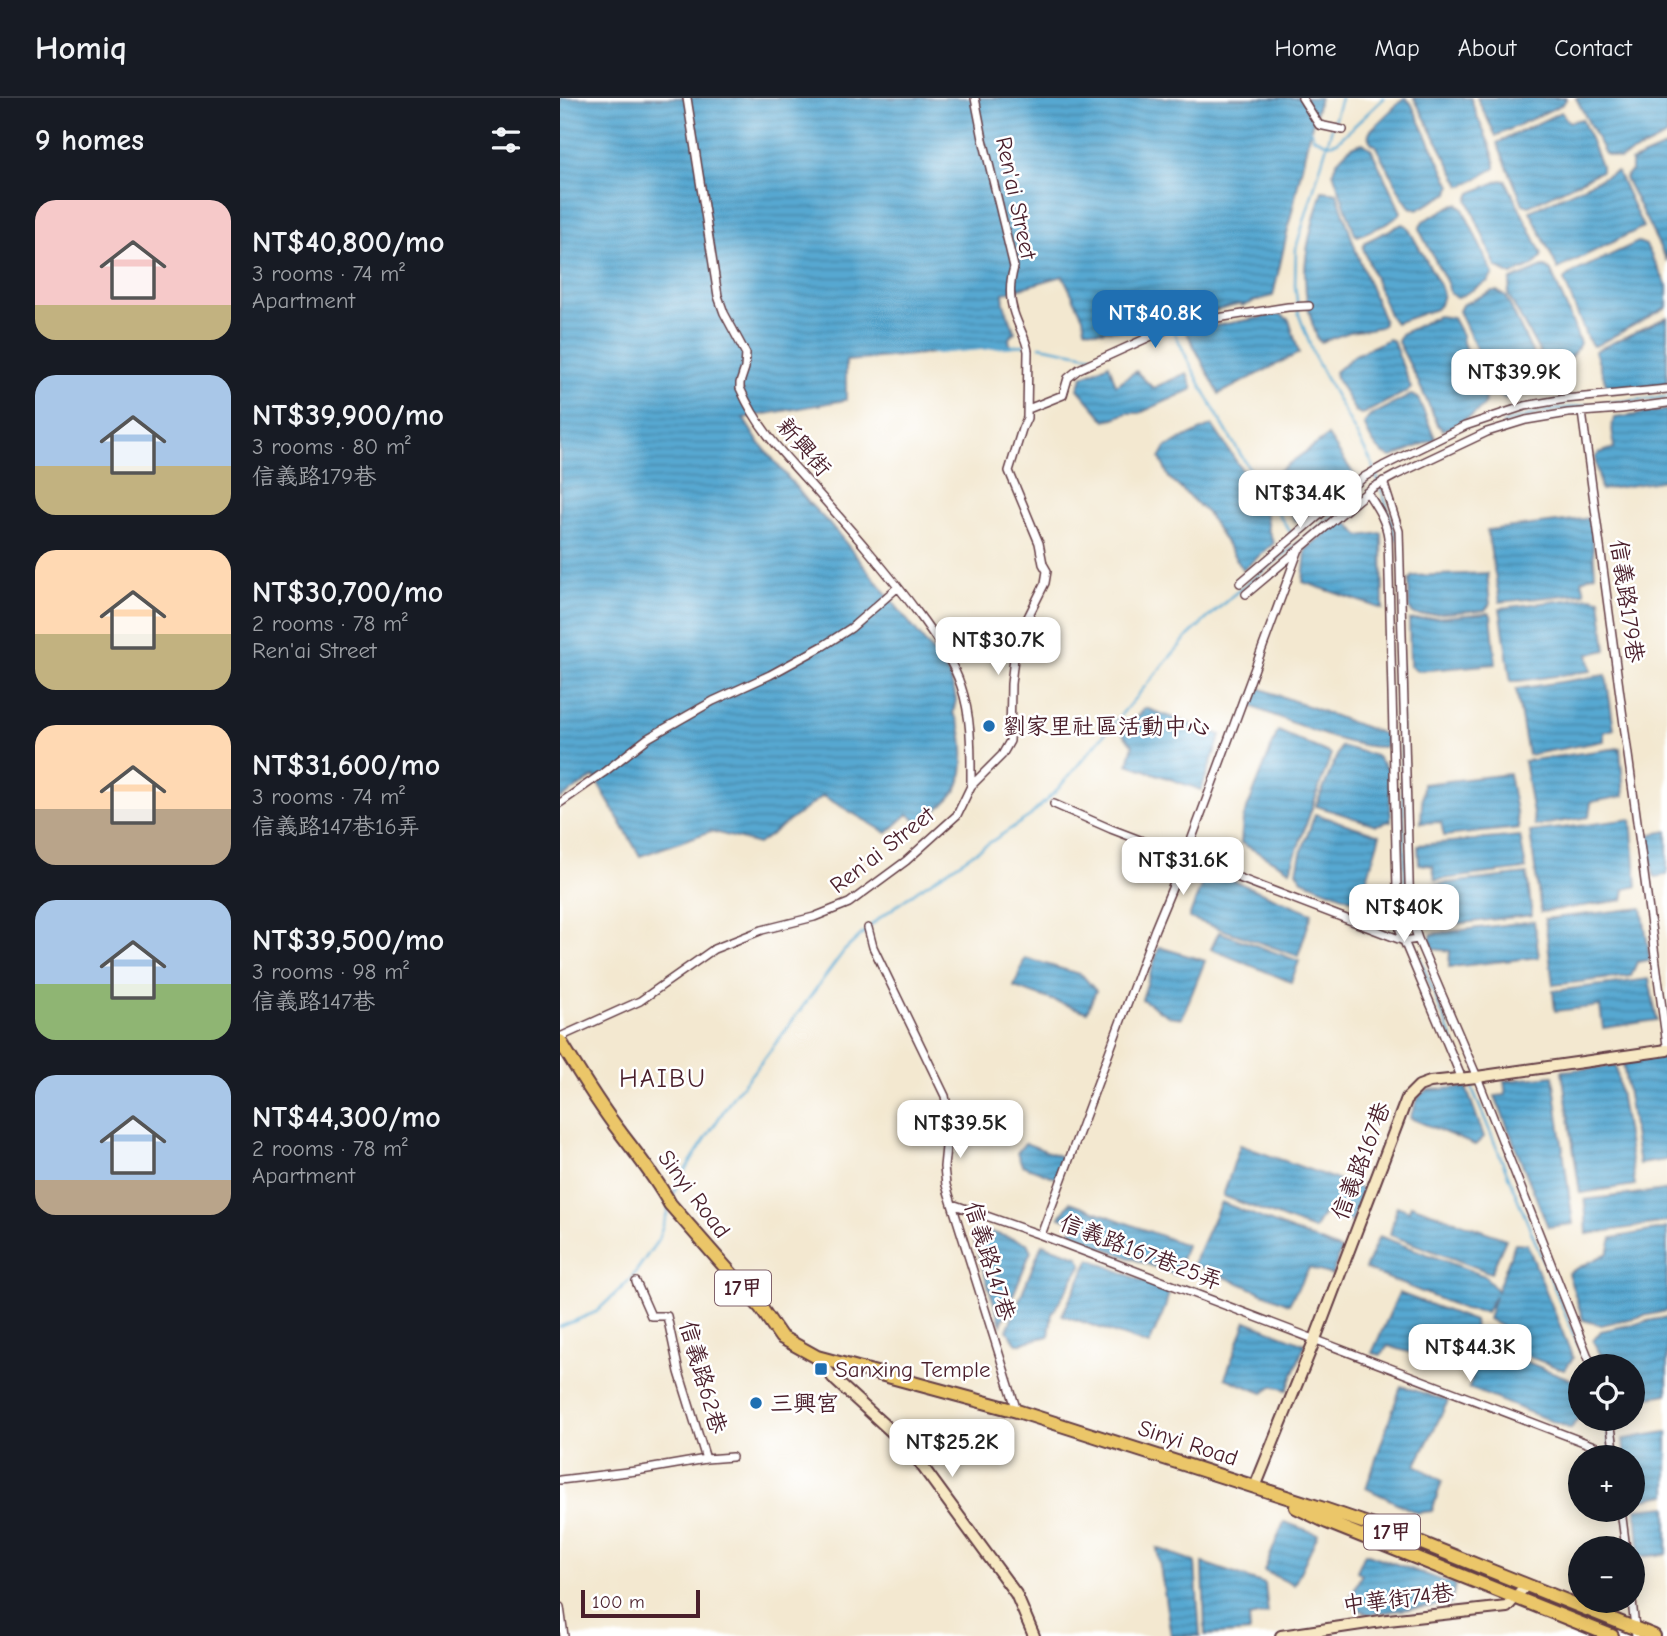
<!DOCTYPE html>
<meta charset="utf-8">
<style>
:root{--surface:#171b24;--page:#20242c;--text:#f1f3f6;--muted:#9ea1a6;--line:#363941;--accent:#1f6fb2}
body{margin:0;font-family:"Comic Neue","LXGW WenKai TC",sans-serif;background:var(--page);color:var(--text);height:100vh;display:flex;flex-direction:column;font-size:26px;white-space:nowrap}
*{box-sizing:border-box;margin:0}
p{font-size:23px;color:var(--muted)}
.icon{flex:none;width:38px;height:38px;fill:none;stroke:currentColor;stroke-width:2;stroke-linecap:round;stroke-linejoin:round}
.map{position:relative;flex:1;overflow:hidden}
.panel{display:flex;flex-direction:column;background:var(--surface);width:560px}
.panel>*{flex:none}
.tools{position:absolute;left:1008px;top:1256px;display:grid;gap:14px}
.tools a{display:grid;place-items:center;width:77px;height:77px;border-radius:50%;background:var(--surface);box-shadow:0 4px 18px #0003;font-size:35px}
.scale{position:absolute;left:21px;bottom:18px;width:119px;box-sizing:border-box;padding-left:7px;border:4px solid #4a1f2b;border-top:0;font-size:19px;line-height:24px;white-space:nowrap;color:#4a1f2b;-webkit-text-stroke:5px #fff;paint-order:stroke}
.price{position:absolute;translate:-50% -60px;padding:0 16px;border-radius:14px;background:#fff;color:#222;font-size:23px;line-height:46px;filter:drop-shadow(0 2px 4px #0008)}
.price::after{content:'';position:absolute;left:50%;top:42px;width:21px;height:16px;margin-left:-10px;background:inherit;clip-path:polygon(0 0,100% 0,50% 100%)}
.price.selected{background:var(--accent);color:#fff}
ul{padding:0;list-style:none}
li{display:flex;align-items:center;gap:21px;height:175px;padding:0 35px}
li span{display:grid;place-items:center;flex:none;width:196px;height:140px;border-radius:21px;color:#555}
li>.icon{margin-inline-start:auto}
span .icon{width:84px;height:84px;fill:#fffc;stroke-width:1}
li b{font-size:30px}
h2{display:flex;justify-content:space-between;align-items:center;height:84px;padding:0 35px;font-size:30px}
header{display:flex;align-items:center;gap:42px;box-sizing:border-box;height:98px;padding:0 35px;background:var(--surface);border-bottom:2px solid var(--line)}
header strong{font-size:33px}
nav{display:flex;gap:38px;margin-inline-start:auto;font-size:24px}
main{display:flex;flex:1;min-height:0}
.map>svg:first-child{display:block}
.water{fill:url(#water-rules);stroke:#50647e;stroke-width:2}
.lines{fill:none;stroke-linecap:round;stroke-linejoin:round}
.stream{stroke:#56a8d1;stroke-width:2.5}
.street-casing{stroke:#633d44;stroke-width:10}
.secondary-casing{stroke:#633d44;stroke-width:14}
.primary-casing{stroke:#633d44;stroke-width:16}
.street{stroke:#fff;stroke-width:7}
.secondary{stroke:#f7e8c3;stroke-width:10}
.primary{stroke:#ebc669;stroke-width:12}
.poi-dot{fill:#1f6fb2;stroke:#fff;stroke-width:2.5}
.labels{text-anchor:middle;dominant-baseline:central;stroke-width:5;stroke-linejoin:round;paint-order:stroke}
.shield{fill:#fff;stroke:#80626b;stroke-width:2}
.shield-label{font-size:21px;font-weight:bold;fill:#4a1f2b}
.street-label{font-size:23px;fill:#4a1f2b;stroke:#fff}
.poi-label{font-size:23px;fill:#4a1f2b;stroke:#fff;text-anchor:start}
.quarter-label{font-size:26px;letter-spacing:2px;fill:#4a1f2b;stroke:#fff}
</style>
<header>
<strong>Homiq</strong>
<nav><a>Home</a><a>Map</a><a>About</a><a>Contact</a></nav>
</header>
<main>
<section class="panel">
<h2>9 homes<svg class="icon" aria-label="filters" viewBox="0 0 24 24"><path d="M4 7h16M4 17h16"/><circle cx="9" cy="7" r="2"/><circle cx="15" cy="17" r="2"/></svg></h2>
<ul>
<li><span style="background:linear-gradient(#f6c9c9 75%,#c2b280 0)"><svg class="icon" aria-label="home" viewBox="0 0 24 24"><path d="M3 11l9-7 9 7M6 9v11h12V9"/></svg></span><div><b>NT$40,800/mo</b><p>3 rooms · 74 m²</p><p>Apartment</p></div></li>
<li><span style="background:linear-gradient(#a9c7e8 65%,#c2b280 0)"><svg class="icon" aria-label="home" viewBox="0 0 24 24"><path d="M3 11l9-7 9 7M6 9v11h12V9"/></svg></span><div><b>NT$39,900/mo</b><p>3 rooms · 80 m²</p><p>信義路179巷</p></div></li>
<li><span style="background:linear-gradient(#ffd9b3 60%,#c2b280 0)"><svg class="icon" aria-label="home" viewBox="0 0 24 24"><path d="M3 11l9-7 9 7M6 9v11h12V9"/></svg></span><div><b>NT$30,700/mo</b><p>2 rooms · 78 m²</p><p>Ren'ai Street</p></div></li>
<li><span style="background:linear-gradient(#ffd9b3 60%,#b9a48a 0)"><svg class="icon" aria-label="home" viewBox="0 0 24 24"><path d="M3 11l9-7 9 7M6 9v11h12V9"/></svg></span><div><b>NT$31,600/mo</b><p>3 rooms · 74 m²</p><p>信義路147巷16弄</p></div></li>
<li><span style="background:linear-gradient(#a9c7e8 60%,#8fb573 0)"><svg class="icon" aria-label="home" viewBox="0 0 24 24"><path d="M3 11l9-7 9 7M6 9v11h12V9"/></svg></span><div><b>NT$39,500/mo</b><p>3 rooms · 98 m²</p><p>信義路147巷</p></div></li>
<li><span style="background:linear-gradient(#a9c7e8 75%,#b9a48a 0)"><svg class="icon" aria-label="home" viewBox="0 0 24 24"><path d="M3 11l9-7 9 7M6 9v11h12V9"/></svg></span><div><b>NT$44,300/mo</b><p>2 rooms · 78 m²</p><p>Apartment</p></div></li>
</ul>
</section>
<div class="map">
<svg width="1107" height="1538" viewBox="0 0 1107 1538">
<defs>
<pattern id="water-rules" width="6" height="5" patternUnits="userSpaceOnUse" patternTransform="scale(1.75)"><rect width="6" height="5" fill="#56a8d1"/><path d="M0 2.5h6" fill="none" stroke="#4988aa"/></pattern>
</defs>
<rect width="100%" height="100%" fill="#fff"/>
<filter id="ink" filterUnits="userSpaceOnUse"><feTurbulence type="fractalNoise" baseFrequency=".0143" numOctaves="2"/><feDisplacementMap in="SourceGraphic" scale="14" xChannelSelector="R" yChannelSelector="G"/><feConvolveMatrix kernelMatrix="1 2 1 2 8 2 1 2 1" color-interpolation-filters="sRGB"/></filter>
<filter id="wash" filterUnits="userSpaceOnUse"><feTurbulence type="fractalNoise" baseFrequency=".00686" numOctaves="4" result="noise"/><feDisplacementMap in="SourceGraphic" scale="28" xChannelSelector="R" yChannelSelector="G"/><feGaussianBlur stdDeviation="1.57" result="paint"/><feColorMatrix in="noise" values="0 0 0 0 0 0 0 0 0 0 0 0 0 0 0 0 0 1.4 0 .05"/><feComposite in="paint" operator="in"/></filter>
<g filter="url(#wash)">
<rect width="100%" height="100%" fill="#f3e8d0"/>
<path class="water" d="M 0,0 L 760,0 L 749,37 L 713,198 L 691,204 L 691,205 L 682,208 L 681,206 L 577,233 L 546,232 C 539,235 531,232 525,230 L 523,219 L 503,178 L 443,195 L 444,206 L 455,234 L 449,240 L 450,248 L 286,263 L 286,302 L 183,320 L 197,342 L 248,404 L 276,433 L 376,558 L 388,576 L 394,592 L 396,602 L 393,615 C 406,632 407,677 394,695 C 385,707 371,716 361,726 L 348,716 L 327,735 L 263,698 L 198,746 L 151,733 L 80,758 L 34,679 L 0,701 Z
M 846,0 L 851,5 L 891,88 L 889,95 L 857,112 L 850,109 L 842,98 L 815,47 C 809,44 807,38 810,33 L 843,1 Z
M 854,0 L 911,0 C 914,18 937,54 935,70 L 904,88 L 901,88 Z
M 917,0 L 1007,0 L 1003,6 L 936,38 Z
M 1016,0 L 1106,0 L 1107,3 L 1107,38 L 1060,61 L 1045,56 Z
M 1001,14 L 1009,24 L 1022,21 L 1041,68 L 1041,73 L 969,108 L 963,106 L 937,45 Z
M 803,45 L 811,51 L 841,114 C 832,127 812,131 798,138 L 795,136 L 773,74 C 776,60 789,48 803,45 Z
M 1107,48 L 1107,163 L 1065,80 L 1071,73 L 1071,64 Z
M 1057,73 L 1083,129 L 998,171 L 970,113 Z
M 941,82 L 946,83 L 982,156 C 979,168 962,172 951,177 L 936,169 L 908,102 L 911,95 Z
M 762,93 L 777,95 L 796,153 L 824,223 L 824,226 L 820,229 L 790,234 L 761,244 L 758,242 C 736,186 745,149 762,93 Z
M 895,106 L 898,106 L 903,111 L 933,176 L 928,183 L 898,200 L 896,200 L 890,195 L 887,185 L 860,133 L 860,129 L 863,123 Z
M 842,126 L 847,128 L 880,187 L 883,196 L 880,207 L 876,211 L 835,225 L 829,217 L 803,150 L 805,144 Z
M 1078,144 L 1086,147 L 1107,188 L 1107,209 L 1039,246 L 1033,248 L 1027,240 L 1004,182 L 1008,177 Z
M 983,169 L 986,169 L 991,173 L 1008,213 L 1020,245 L 1017,251 L 999,273 L 996,275 L 992,274 L 985,260 L 983,260 L 948,197 L 951,182 Z
M 932,193 L 937,193 L 946,199 L 982,275 L 982,282 L 979,285 L 945,301 L 937,296 L 899,213 L 902,207 Z
M 720,216 L 729,222 L 739,255 L 659,296 L 626,233 Z
M 878,218 L 893,220 L 902,237 L 903,245 L 925,295 C 925,299 926,303 924,307 C 920,314 891,330 883,332 L 878,327 L 855,277 L 838,244 L 841,236 Z
M 1107,219 L 1107,287 L 1051,294 L 1046,286 L 1035,253 Z
M 829,241 L 833,243 L 851,290 L 848,293 L 805,315 L 801,316 L 795,313 L 776,279 L 775,274 L 795,257 Z
M 549,266 L 556,287 L 576,273 L 593,290 L 627,275 L 633,291 L 580,315 L 567,315 L 546,323 L 518,291 L 522,279 Z
M 851,297 L 858,300 L 875,340 L 873,342 L 832,359 C 818,357 809,339 804,326 L 810,318 Z
M 1107,312 L 1107,382 L 1041,392 L 1035,360 L 1039,355 L 1054,350 L 1052,328 L 1055,320 Z
M 652,327 L 704,405 L 708,432 L 714,445 L 683,472 L 647,415 L 609,380 L 600,360 L 606,349 Z
M 768,338 L 795,378 L 747,420 L 735,423 L 709,380 Z
M 1031,420 L 1035,476 L 1022,482 L 1025,495 L 940,504 L 927,432 Z
M 784,421 L 800,438 L 822,435 L 823,511 L 743,484 L 746,451 Z
M 927,475 L 930,506 L 925,512 L 859,517 L 853,516 L 849,510 L 849,483 L 853,478 Z
M 1030,499 L 1040,501 L 1046,552 L 1028,556 L 1031,573 L 951,584 L 940,510 Z
M 929,515 L 931,517 L 936,566 L 857,573 L 850,568 L 849,522 Z
M 1046,577 L 1054,631 L 1044,634 L 1044,643 L 968,657 L 956,591 Z
M 696,589 L 826,637 L 825,649 C 783,649 737,626 698,611 L 689,606 Z
M 585,610 L 661,637 L 641,692 L 568,666 L 573,647 L 563,636 Z
M 718,633 L 771,656 L 730,772 L 681,745 L 683,721 Z
M 781,648 L 816,658 L 829,673 L 831,723 L 816,727 L 756,708 Z
M 1060,650 L 1064,698 L 1031,704 L 1029,719 L 975,728 L 964,663 Z
M 949,676 L 959,730 L 884,738 L 881,724 L 861,725 L 863,686 Z
M 755,716 L 820,737 L 801,801 L 791,801 L 742,782 L 737,773 L 741,755 Z
M 1071,721 L 1077,788 L 1065,791 L 1063,802 L 981,814 L 970,734 Z
M 1107,733 L 1107,777 L 1095,779 L 1093,776 L 1088,737 Z
M 960,738 L 966,771 L 875,782 L 873,768 L 859,766 L 858,747 Z
M 647,772 L 752,815 L 738,858 L 629,820 Z
M 967,776 L 972,817 L 877,828 L 876,817 L 864,815 L 863,788 Z
M 1082,810 L 1090,862 L 1077,864 L 1071,878 L 993,887 L 985,821 Z
M 974,823 L 979,859 L 889,869 L 890,853 L 874,851 L 870,842 L 872,836 Z
M 659,834 L 739,863 L 731,884 L 651,851 Z
M 599,849 L 645,863 L 622,920 L 608,918 L 582,901 Z
M 465,860 L 522,877 L 536,893 L 527,914 L 454,889 Z
M 1089,881 L 1097,922 L 1043,930 L 1040,908 L 995,913 L 993,893 Z
M 1103,958 L 1107,992 L 1107,1062 L 1079,1066 L 1063,965 Z
M 1056,968 L 1075,1087 L 1020,1095 L 1002,973 Z
M 993,978 L 1013,1126 L 988,1129 L 935,998 L 946,997 L 944,983 Z
M 906,989 L 924,1039 L 915,1047 L 850,1020 L 859,998 L 868,992 Z
M 465,1045 L 502,1059 L 496,1080 L 462,1067 L 457,1055 Z
M 680,1047 L 803,1091 L 792,1124 L 764,1115 L 754,1132 L 663,1098 Z
M 1107,1092 L 1107,1124 L 1027,1136 L 1025,1102 Z
M 510,1104 L 626,1147 L 616,1177 L 509,1137 L 515,1124 L 500,1119 Z
M 661,1104 L 781,1152 L 772,1177 L 749,1170 L 729,1206 L 633,1166 Z
M 851,1107 L 946,1141 L 931,1175 L 830,1137 L 837,1108 L 849,1113 Z
M 1107,1130 L 1107,1213 L 1041,1227 L 1023,1222 L 1008,1175 L 1048,1155 L 1052,1140 Z
M 424,1132 L 467,1145 L 471,1153 L 441,1227 L 414,1143 Z
M 819,1138 L 925,1178 L 937,1193 L 955,1145 L 967,1146 L 1013,1260 L 1004,1272 L 936,1246 L 944,1230 L 928,1221 L 935,1198 L 926,1214 L 904,1211 L 805,1171 Z
M 482,1146 L 518,1158 L 522,1166 L 492,1216 L 489,1238 L 457,1246 L 447,1232 Z
M 530,1161 L 609,1194 L 605,1210 L 589,1247 L 502,1217 Z
M 839,1195 L 914,1223 L 916,1243 L 904,1269 L 892,1267 L 828,1248 L 821,1257 L 812,1255 Z
M 1107,1219 L 1107,1296 L 1084,1300 L 1077,1271 L 1073,1272 L 1073,1269 L 1048,1269 L 1033,1243 L 1041,1233 Z
M 686,1223 L 745,1246 L 727,1292 L 713,1288 L 703,1295 L 665,1280 Z
M 923,1247 L 1020,1285 L 1020,1321 L 1035,1321 L 1036,1324 L 1017,1321 L 1011,1331 L 909,1290 Z
M 841,1288 L 888,1303 L 856,1367 L 882,1383 L 872,1413 L 857,1415 L 806,1390 Z
M 1107,1334 L 1107,1397 L 1073,1403 L 1073,1360 L 1065,1360 L 1063,1341 Z
M 1107,1408 L 1107,1456 L 1080,1459 L 1076,1411 Z
M 724,1424 L 758,1436 L 734,1487 L 704,1473 Z
M 597,1450 L 635,1464 L 640,1538 L 611,1538 Z
M 805,1455 L 895,1487 L 891,1506 L 809,1516 L 787,1506 L 802,1476 L 797,1473 Z
M 643,1465 L 705,1486 L 708,1515 L 689,1519 L 690,1534 L 645,1537 Z"/>
<g class="lines">
<path class="stream" d="M 781,0 L 736,150 L 735,188 L 739,217 L 755,260 L 813,367 L 829,415 L 836,441
M 749,29 L 754,40 L 768,46 L 777,44 L 824,0
M 615,235 C 648,307 689,372 733,438
M 480,248 L 538,259
M 373,255 L 464,247
M 943,326 C 992,307 1055,305 1107,299
M 839,539 L 846,825 L 906,975
M 910,985 L 1027,1269
M 112,1100 L 120,1080 L 174,997 L 204,961 L 284,853 L 317,822 L 358,792 L 470,718 L 496,693 L 628,538 L 673,497 L 794,401
M 0,1229 L 36,1214 L 70,1182 L 98,1142 L 109,1110
M 1046,1321 L 1051,1360"/>
</g>
</g>
<g filter="url(#ink)">
<g class="lines">
<defs>
<path id="street" d="M 127,0 L 158,198 L 164,215 L 186,256 L 185,270 L 180,285 L 180,290 C 198,331 223,356 252,388 C 290,431 327,473 361,519 C 376,540 393,563 401,588 C 412,620 411,655 411,688
M 742,0 L 759,27 L 783,32
M 468,311 L 503,297 L 508,280 L 519,271 L 618,226 L 728,209 L 749,208
M 1022,314 L 1107,947
M 823,383 L 839,433 L 850,816 L 858,841 L 917,979 L 1032,1269
M 807,394 C 816,408 826,422 828,439 L 837,790 L 840,832 L 844,843 L 902,981
M 680,485 L 804,379 L 823,368 L 905,328 L 965,308 L 1005,301 L 1107,291
M 686,496 L 812,390 L 836,377 L 927,334 L 966,322 L 1008,315 L 1061,311 L 1107,305
M 0,705 L 43,675 L 88,640 L 153,603 L 210,577 L 263,548 L 291,530 L 338,489
M 494,706 L 551,731 L 844,843 L 858,841
M 308,830 L 313,849 L 385,998 L 389,1019 L 384,1069 L 386,1087 L 457,1313
M 0,939 L 80,903 L 154,851 L 202,832 L 254,819 L 289,805 L 346,763 L 397,717 L 411,688 L 442,657 L 450,643 L 451,586 L 454,560 L 463,529 L 485,485 L 487,473 L 483,466 L 479,445 L 449,373 L 462,331 L 467,320 L 468,253 C 466,240 458,228 454,215 C 449,200 450,183 454,169 L 423,41 L 415,0
M 392,1106 L 481,1137 L 1055,1356
M 481,1137 L 595,831 L 625,759 L 739,451
M 76,1184 L 91,1218 L 107,1218 L 119,1274 L 146,1361
M 1050,1321 L 1055,1359
M 0,1382 L 76,1373 L 146,1361 L 172,1359
M 1061,1412 L 1066,1451
M 1072,1503 L 1076,1538
M 0,1509 L 4,1538"/>
<path id="secondary" d="M 257,1259 L 274,1281 L 333,1335 L 357,1361 L 456,1496 L 474,1538
M 695,1389 L 755,1241 L 847,1000 L 859,988 L 870,984 L 917,979 L 1107,952
M 721,1538 L 828,1522 L 947,1509 L 966,1487"/>
<path id="primary" d="M 0,943 C 19,974 38,1006 60,1034 C 78,1058 96,1080 110,1106 L 201,1210 L 221,1239 L 257,1259 L 457,1313 L 764,1411 L 849,1440 L 1094,1538
M 736,1409 L 767,1424 L 1052,1538"/>
</defs>
<use href="#street" class="street-casing"/>
<use href="#secondary" class="secondary-casing"/>
<use href="#primary" class="primary-casing"/>
<use href="#street" class="street"/>
<use href="#secondary" class="secondary"/>
<use href="#primary" class="primary"/>
</g>
</g>
<g class="poi-dot">
<circle cx="429" cy="628" r="7"/>
<rect x="254" y="1264" width="14" height="14" rx="3.5"/>
<circle cx="196" cy="1305" r="7"/>
</g>
<g class="labels">
<g class="shield">
<rect x="155" y="1172.5" width="56" height="35" rx="5"/>
<rect x="804" y="1416.5" width="56" height="35" rx="5"/>
</g>
<g class="shield-label">
<text x="183" y="1190">17甲</text>
<text x="832" y="1434">17甲</text>
</g>
<g class="street-label">
<text transform="translate(456 100) rotate(78)">Ren'ai Street</text>
<text transform="translate(244 349) rotate(49)">新興街</text>
<text transform="translate(1067 503) rotate(82)">信義路179巷</text>
<text transform="translate(322 752) rotate(-38)">Ren'ai Street</text>
<text transform="translate(801 1063) rotate(-69)">信義路167巷</text>
<text transform="translate(134 1096) rotate(53)">Sinyi Road</text>
<text transform="translate(581 1154) rotate(21)">信義路167巷25弄</text>
<text transform="translate(430 1163) rotate(73)">信義路147巷</text>
<text transform="translate(143 1279) rotate(74)">信義路62巷</text>
<text transform="translate(628 1345) rotate(18)">Sinyi Road</text>
<text transform="translate(838 1501) rotate(-7)">中華街74巷</text>
</g>
<g class="poi-label">
<text x="443" y="628">劉家里社區活動中心</text>
<text x="275" y="1271">Sanxing Temple</text>
<text x="210" y="1305">三興宮</text>
</g>
<g class="quarter-label">
<text x="103" y="981">HAIBU</text>
</g>
</g>
</svg>
<div class="tools">
<a><svg class="icon" aria-label="locate" viewBox="0 0 24 24"><circle cx="12" cy="12" r="6"/><path d="M12 2v4M12 18v4M2 12h4M18 12h4"/></svg></a>
<a>+</a>
<a>−</a>
</div>
<div class="scale">100 m</div>
<b class="price selected" style="left:595px;top:252px">NT$40.8K</b>
<b class="price" style="left:954px;top:311px">NT$39.9K</b>
<b class="price" style="left:740px;top:432px">NT$34.4K</b>
<b class="price" style="left:438px;top:579px">NT$30.7K</b>
<b class="price" style="left:623px;top:799px">NT$31.6K</b>
<b class="price" style="left:844px;top:846px">NT$40K</b>
<b class="price" style="left:400px;top:1062px">NT$39.5K</b>
<b class="price" style="left:910px;top:1286px">NT$44.3K</b>
<b class="price" style="left:392px;top:1381px">NT$25.2K</b>
</div>
</main>
